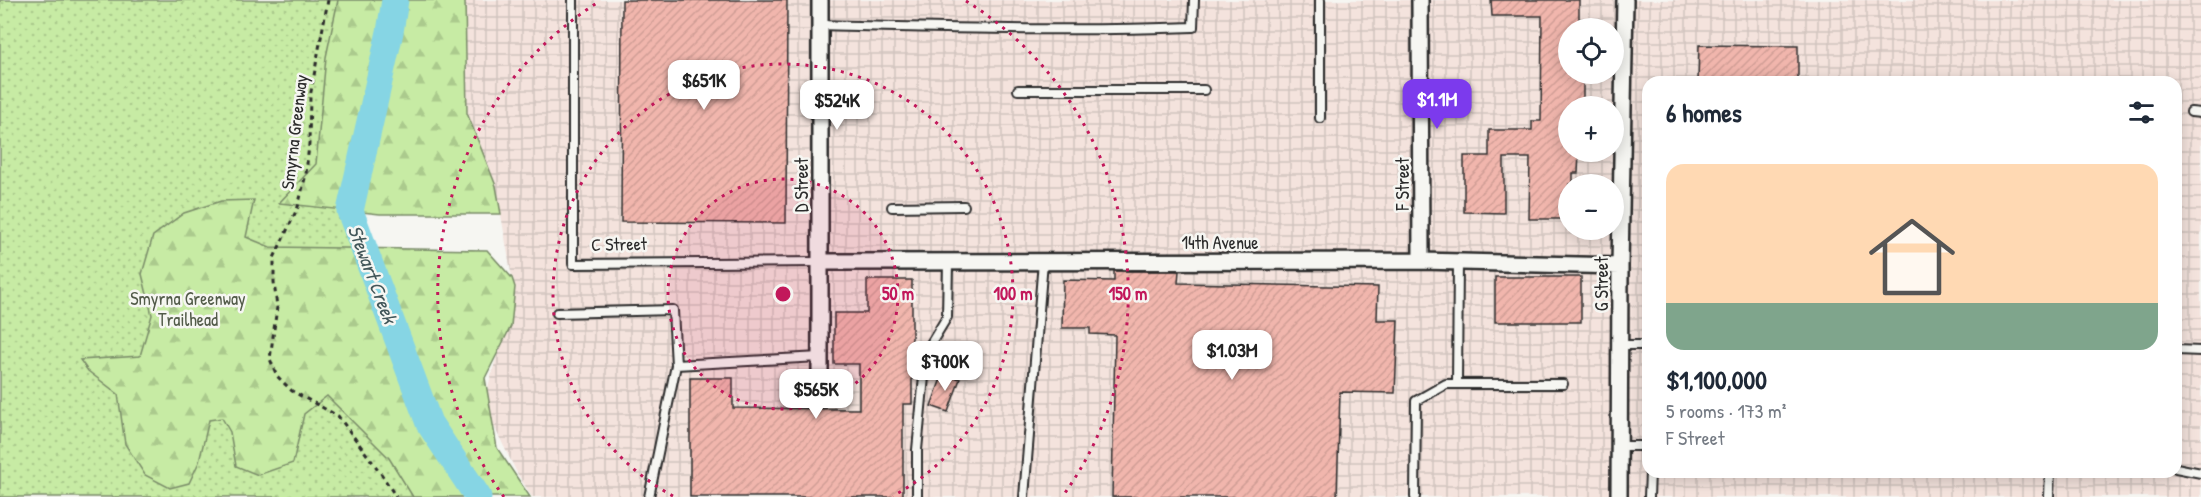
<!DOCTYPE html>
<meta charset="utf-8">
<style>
:root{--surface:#fff;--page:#f2f2f3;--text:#1f2937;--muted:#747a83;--line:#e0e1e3;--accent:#7c3aed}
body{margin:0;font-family:"Patrick Hand",sans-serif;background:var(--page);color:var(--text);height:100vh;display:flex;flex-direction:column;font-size:22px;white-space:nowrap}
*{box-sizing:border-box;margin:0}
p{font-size:20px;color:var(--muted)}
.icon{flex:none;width:33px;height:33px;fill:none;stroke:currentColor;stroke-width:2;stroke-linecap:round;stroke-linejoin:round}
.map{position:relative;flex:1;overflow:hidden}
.side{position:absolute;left:1642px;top:76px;width:540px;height:402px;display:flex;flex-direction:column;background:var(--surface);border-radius:18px;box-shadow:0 3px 15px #0003}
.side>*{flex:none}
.controls{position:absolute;left:1558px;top:18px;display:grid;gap:12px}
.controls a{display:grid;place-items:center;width:66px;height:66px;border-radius:50%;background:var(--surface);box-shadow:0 3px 15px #0003;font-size:30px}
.price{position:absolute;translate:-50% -51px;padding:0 14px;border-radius:12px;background:#fff;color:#222;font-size:20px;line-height:39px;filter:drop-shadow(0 2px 3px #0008)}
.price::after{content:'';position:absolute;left:50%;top:36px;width:18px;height:14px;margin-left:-9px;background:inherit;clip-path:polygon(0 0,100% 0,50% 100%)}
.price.active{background:var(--accent);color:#fff}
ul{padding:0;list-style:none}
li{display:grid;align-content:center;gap:12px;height:318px;padding:0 24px}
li+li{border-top:2px solid var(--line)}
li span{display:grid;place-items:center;height:186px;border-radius:18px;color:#555}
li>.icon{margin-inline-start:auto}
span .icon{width:108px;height:108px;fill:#fffc;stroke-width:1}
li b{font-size:26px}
h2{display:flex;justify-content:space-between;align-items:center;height:72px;padding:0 24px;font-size:26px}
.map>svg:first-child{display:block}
.industrial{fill:url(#industrial-grid);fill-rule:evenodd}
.grass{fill:url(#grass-dots);stroke:#798b68;stroke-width:1.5}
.forest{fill:url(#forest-firs);stroke:#798b68;stroke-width:1.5}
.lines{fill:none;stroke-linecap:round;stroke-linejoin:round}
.river{stroke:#86d5e4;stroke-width:27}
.building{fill:url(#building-hatch);stroke:#2b2b2b;stroke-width:1.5}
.service-casing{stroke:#2b2b2b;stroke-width:12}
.minor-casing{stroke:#2b2b2b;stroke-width:20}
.path{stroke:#2b2b2b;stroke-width:3;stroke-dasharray:4.5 4.5;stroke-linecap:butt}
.service{stroke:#f6f6f2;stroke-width:8}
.minor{stroke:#f6f6f2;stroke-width:15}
.ring{fill:none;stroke:#c2185b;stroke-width:3;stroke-dasharray:3 6}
.labels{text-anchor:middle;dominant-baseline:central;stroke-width:5;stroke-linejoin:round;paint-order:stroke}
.street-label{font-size:18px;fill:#2b2b2b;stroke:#f6f6f2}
.park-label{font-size:18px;fill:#525b49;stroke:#f6f6f2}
.water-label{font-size:20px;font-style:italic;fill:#425659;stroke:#f6f6f2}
.centre{fill:#c2185b;stroke:#f6f6f2;stroke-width:3}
.ring-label{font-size:18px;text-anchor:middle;font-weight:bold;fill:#c2185b;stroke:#f6f6f2;stroke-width:5;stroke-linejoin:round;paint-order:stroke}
</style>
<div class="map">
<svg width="2201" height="497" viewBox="0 0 2201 497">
<defs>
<pattern id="industrial-grid" width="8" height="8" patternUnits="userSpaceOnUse" patternTransform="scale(1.5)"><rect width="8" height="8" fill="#f4e3dd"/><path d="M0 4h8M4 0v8" fill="none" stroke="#d1c3be"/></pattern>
<pattern id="grass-dots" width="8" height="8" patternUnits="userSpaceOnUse" patternTransform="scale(1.5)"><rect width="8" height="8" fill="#c7eba4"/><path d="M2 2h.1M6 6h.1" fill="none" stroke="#abca8d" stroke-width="1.8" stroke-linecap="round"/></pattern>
<pattern id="forest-firs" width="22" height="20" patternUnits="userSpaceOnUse" patternTransform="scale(1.5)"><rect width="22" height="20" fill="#c7eba4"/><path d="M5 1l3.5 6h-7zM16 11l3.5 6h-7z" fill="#abca8d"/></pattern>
<pattern id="building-hatch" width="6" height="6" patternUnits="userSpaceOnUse" patternTransform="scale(1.5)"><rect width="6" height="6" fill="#f1b6ad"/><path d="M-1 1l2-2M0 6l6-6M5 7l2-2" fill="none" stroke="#cf9d95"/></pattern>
</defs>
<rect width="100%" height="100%" fill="#f6f6f2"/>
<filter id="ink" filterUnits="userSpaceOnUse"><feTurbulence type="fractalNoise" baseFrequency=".0167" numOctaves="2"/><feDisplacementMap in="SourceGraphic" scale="12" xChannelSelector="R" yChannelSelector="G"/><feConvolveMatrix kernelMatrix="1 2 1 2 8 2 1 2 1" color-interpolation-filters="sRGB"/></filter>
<g filter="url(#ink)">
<path class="industrial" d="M 465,0 L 2201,0 L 2201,497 L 532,497 L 517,473 L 483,404 L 498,352 L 512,278 L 496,186 L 467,113 ZM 1569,28 L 1614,28 L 1614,74 L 1569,74 ZM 1648,82 L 2176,82 L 2176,472 L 1648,472 ZM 1569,106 L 1614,106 L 1614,152 L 1569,152 ZM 1569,184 L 1614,184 L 1614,230 L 1569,230 Z"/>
<path class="grass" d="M 0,0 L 390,0 L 350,211 L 488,497 L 0,497 Z"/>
<path class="forest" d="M 338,0 L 465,0 L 467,113 L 496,186 L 501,214 L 380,214 L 279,203 L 316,164 L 326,57 Z
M 254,200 L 246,237 L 270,247 L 487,250 L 512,278 L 515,287 L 511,326 L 485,378 L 497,448 L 530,497 L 413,497 L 389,458 L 327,396 L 304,414 L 293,463 L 258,475 L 236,466 L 230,432 L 222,418 L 209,420 L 199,462 L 189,483 L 170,488 L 145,475 L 125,444 L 118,394 L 88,371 L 80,360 L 140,356 L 152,315 L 142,274 L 153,236 L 184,213 L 221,201 Z"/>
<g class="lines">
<path class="river" d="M 395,0 L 390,32 L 350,211 L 429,423 L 478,497"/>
</g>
<path class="building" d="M 622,0 L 787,0 L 786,223 L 621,222 Z
M 1491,0 L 1579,0 L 1579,28 L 1569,28 L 1569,74 L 1583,74 L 1583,106 L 1569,106 L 1569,152 L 1579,152 L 1578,173 L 1573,173 L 1573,184 L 1569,184 L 1569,219 L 1529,219 L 1530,158 L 1504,158 L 1504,213 L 1464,212 L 1464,156 L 1489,156 L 1489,130 L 1532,130 L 1532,121 L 1541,121 L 1542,16 L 1492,16 Z
M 1699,45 L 1798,46 L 1798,82 L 1698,82 Z
M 1114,271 L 1179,271 L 1178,283 L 1378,287 L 1377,320 L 1398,320 L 1395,393 L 1340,392 L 1337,497 L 1112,497 L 1115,335 L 1090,334 L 1090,328 L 1062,328 L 1063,280 L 1114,281 Z
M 1495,277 L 1581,277 L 1581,322 L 1495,322 Z
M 867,280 L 912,280 L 912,404 L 903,404 L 903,497 L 690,497 L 690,378 L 733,378 L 733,408 L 859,409 L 859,364 L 834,364 L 834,313 L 867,313 Z
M 943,373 L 960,379 L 948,412 L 931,406 Z"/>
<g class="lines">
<defs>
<path id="service" d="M 573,0 L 573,264 L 820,262
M 1320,0 L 1320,118
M 820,25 C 945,28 1069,32 1193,27 L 1194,0
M 1018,90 L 1204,90
M 2191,112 L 2201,113
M 892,207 L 964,206
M 557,313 L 673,310 L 676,365
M 1620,345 L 1648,345
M 2176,350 L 2201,351
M 1457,384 L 1458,262
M 1619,446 L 1648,446
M 2176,468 L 2201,473
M 649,497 L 676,365 L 820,357
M 917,497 L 917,450 L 925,366 L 927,350 L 947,317 L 948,262
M 1024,497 L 1043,261
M 1415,497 L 1416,401 L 1446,384 L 1563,384
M 1649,497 L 1650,472
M 2049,497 L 2050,472"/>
<path id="minor" d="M 1420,0 L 1421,261
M 820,262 L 1421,261 L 1620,266
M 820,371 L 820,0
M 1619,497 L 1620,266 L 1625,0"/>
</defs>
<use href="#service" class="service-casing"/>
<use href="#minor" class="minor-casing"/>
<path class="path" d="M 328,0 L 310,97 L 309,144 L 306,174 L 298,207 L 274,258 L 274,282 L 277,307 L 270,359 L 277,376 L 292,391 L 338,416 L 380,472 L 396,497"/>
<use href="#service" class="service"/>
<use href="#minor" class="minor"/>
</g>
</g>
<circle cx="783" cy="294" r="115" fill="#c2185b" fill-opacity=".12"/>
<g class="ring">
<circle cx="783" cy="294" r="115"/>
<path d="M673 496A230 230 0 1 1 893 496"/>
<path d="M504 497A345 345 0 0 1 600 1M966 1A345 345 0 0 1 1062 497"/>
</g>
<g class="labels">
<g class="street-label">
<text transform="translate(294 132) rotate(-83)">Smyrna Greenway</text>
<text transform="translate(1402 184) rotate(-90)">F Street</text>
<text transform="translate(801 185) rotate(-90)">D Street</text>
<text x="1220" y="242">14th Avenue</text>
<text transform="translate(619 244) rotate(-1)">C Street</text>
<text transform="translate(1601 284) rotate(-90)">G Street</text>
</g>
<g class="park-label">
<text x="188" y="298">Smyrna Greenway<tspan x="188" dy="21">Trailhead</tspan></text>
</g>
<g class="water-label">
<text transform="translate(373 274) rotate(69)">Stewart Creek</text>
</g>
</g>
<circle cx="783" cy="294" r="9" class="centre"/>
<g class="ring-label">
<text x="898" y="300">50 m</text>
<text x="1013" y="300">100 m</text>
<text x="1128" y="300">150 m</text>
</g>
</svg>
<div class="controls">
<a><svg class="icon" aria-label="locate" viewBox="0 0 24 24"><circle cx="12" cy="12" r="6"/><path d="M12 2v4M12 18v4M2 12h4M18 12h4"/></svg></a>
<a>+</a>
<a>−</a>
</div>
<b class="price" style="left:704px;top:111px">$651K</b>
<b class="price active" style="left:1437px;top:130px">$1.1M</b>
<b class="price" style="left:837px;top:131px">$524K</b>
<b class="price" style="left:1232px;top:381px">$1.03M</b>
<b class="price" style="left:945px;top:392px">$700K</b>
<b class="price" style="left:816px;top:420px">$565K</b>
<section class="side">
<h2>6 homes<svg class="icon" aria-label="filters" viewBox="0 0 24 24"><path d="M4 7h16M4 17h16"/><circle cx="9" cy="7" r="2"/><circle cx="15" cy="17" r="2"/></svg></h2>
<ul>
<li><span style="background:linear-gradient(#ffd9b3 75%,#7fa58c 0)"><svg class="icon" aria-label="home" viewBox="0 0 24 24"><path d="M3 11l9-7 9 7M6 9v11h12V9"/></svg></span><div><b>$1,100,000</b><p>5 rooms · 173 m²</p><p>F Street</p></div></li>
</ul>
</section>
</div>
